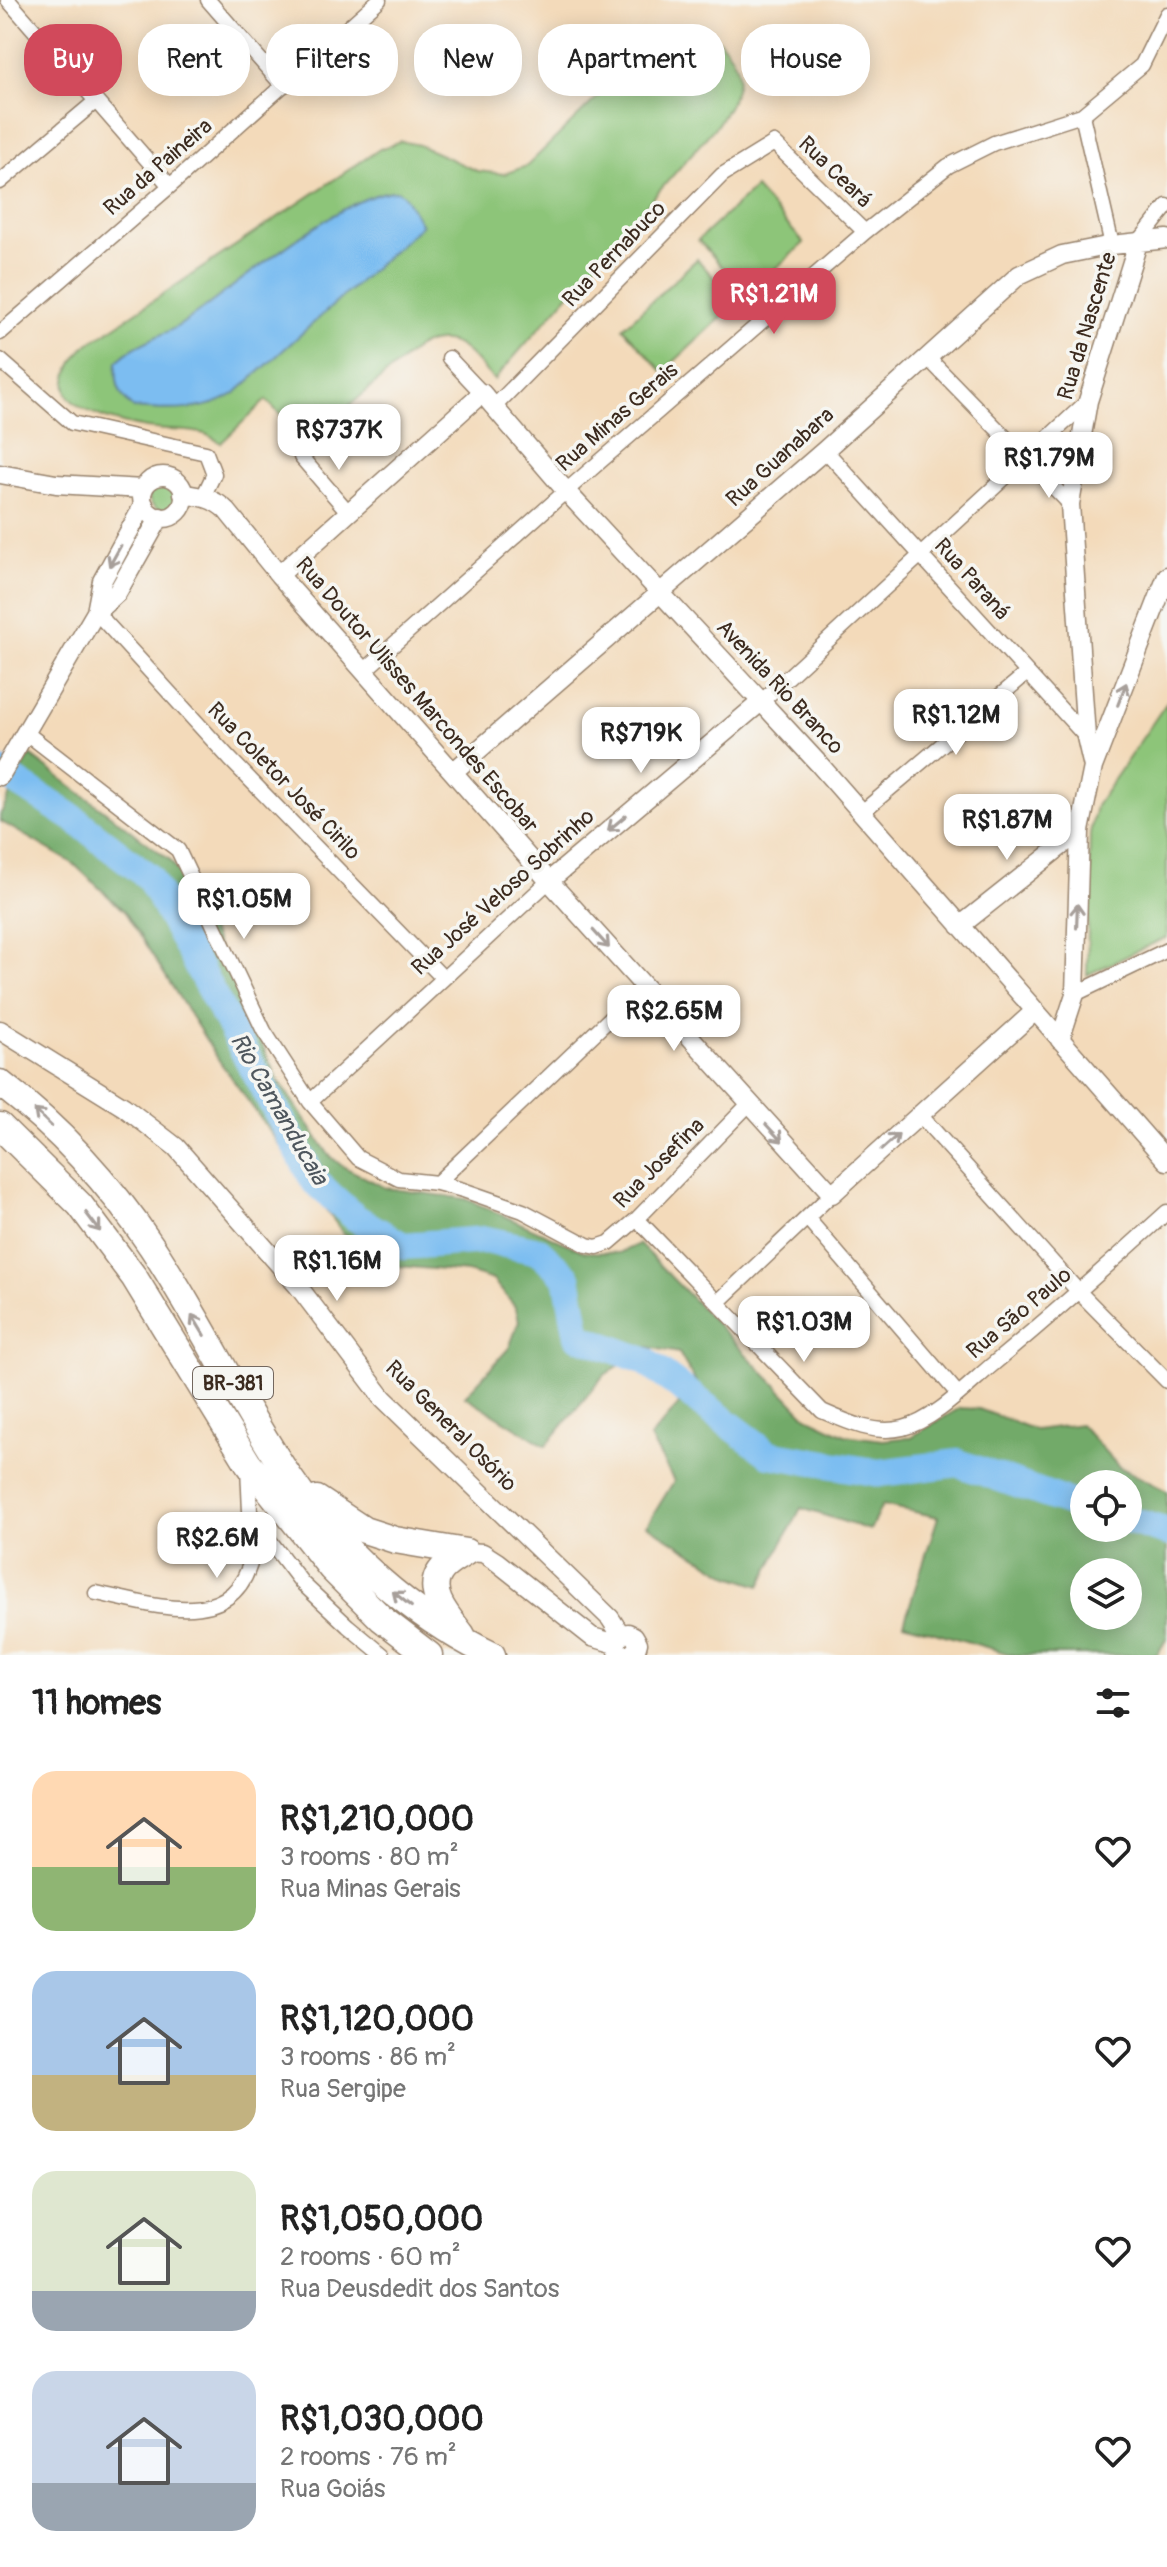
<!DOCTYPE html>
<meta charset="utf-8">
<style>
:root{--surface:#fff;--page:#f6f6f6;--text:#222;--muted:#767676;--accent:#d1495b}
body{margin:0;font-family:Pangolin,sans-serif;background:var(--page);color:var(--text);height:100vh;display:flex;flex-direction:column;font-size:30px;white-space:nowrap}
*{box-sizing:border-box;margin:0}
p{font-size:26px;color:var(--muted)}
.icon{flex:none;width:44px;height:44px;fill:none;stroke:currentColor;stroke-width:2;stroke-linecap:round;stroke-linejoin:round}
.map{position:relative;height:1655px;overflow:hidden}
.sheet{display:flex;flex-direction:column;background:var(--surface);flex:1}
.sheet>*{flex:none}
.guide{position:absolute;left:24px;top:24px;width:1120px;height:72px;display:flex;gap:16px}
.tools{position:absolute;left:1070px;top:1470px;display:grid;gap:16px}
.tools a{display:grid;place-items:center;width:72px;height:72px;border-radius:50%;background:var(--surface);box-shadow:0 4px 20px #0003;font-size:40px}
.price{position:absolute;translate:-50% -68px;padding:0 18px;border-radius:16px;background:#fff;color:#222;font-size:26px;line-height:52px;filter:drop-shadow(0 2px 4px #0008)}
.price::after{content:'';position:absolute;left:50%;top:48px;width:24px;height:18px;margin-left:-12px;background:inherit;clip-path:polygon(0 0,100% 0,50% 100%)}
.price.current{background:var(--accent);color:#fff}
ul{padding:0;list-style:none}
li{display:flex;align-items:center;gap:24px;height:200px;padding:0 32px}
li span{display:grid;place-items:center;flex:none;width:224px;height:160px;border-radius:24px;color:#555}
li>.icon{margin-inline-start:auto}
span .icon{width:96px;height:96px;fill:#fffc;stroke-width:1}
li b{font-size:34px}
h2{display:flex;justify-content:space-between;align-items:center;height:96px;padding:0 32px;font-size:34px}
.tag{padding:0 28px;border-radius:32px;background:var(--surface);box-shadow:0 4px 20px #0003;font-size:28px;line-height:72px}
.tag.current{background:var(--accent);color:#fff}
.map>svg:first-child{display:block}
.green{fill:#8dc579;stroke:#64784c;stroke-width:2}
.forest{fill:#72aa69;stroke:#566a44;stroke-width:2;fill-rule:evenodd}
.water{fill:#7bbdf1;stroke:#5b7488;stroke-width:2}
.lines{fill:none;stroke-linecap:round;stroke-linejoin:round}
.river{stroke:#7bbdf1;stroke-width:28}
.minor-casing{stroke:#97826c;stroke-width:17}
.tertiary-casing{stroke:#97826c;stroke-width:21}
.motorway-casing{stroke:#97826c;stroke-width:29}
.minor{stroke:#fff;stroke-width:14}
.tertiary{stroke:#fff;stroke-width:18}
.motorway{stroke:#fff;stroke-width:26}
.oneway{stroke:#a79f9a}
.labels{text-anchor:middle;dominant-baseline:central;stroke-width:7;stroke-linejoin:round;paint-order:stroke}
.shield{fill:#f6f6f2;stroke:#73675e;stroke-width:2}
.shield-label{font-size:20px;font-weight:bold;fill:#3b2a1e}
.street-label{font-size:22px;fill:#3b2a1e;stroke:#f6f6f2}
.water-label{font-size:24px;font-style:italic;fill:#4e565d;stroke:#f6f6f2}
</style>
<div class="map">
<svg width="1167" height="1655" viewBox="0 0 1167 1655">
<rect width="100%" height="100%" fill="#f6f6f2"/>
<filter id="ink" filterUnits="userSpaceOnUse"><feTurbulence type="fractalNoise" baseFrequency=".0125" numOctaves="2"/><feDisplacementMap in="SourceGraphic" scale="16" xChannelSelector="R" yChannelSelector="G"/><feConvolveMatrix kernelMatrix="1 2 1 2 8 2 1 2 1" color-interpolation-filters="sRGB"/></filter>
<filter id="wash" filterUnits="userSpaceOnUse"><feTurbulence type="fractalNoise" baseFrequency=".006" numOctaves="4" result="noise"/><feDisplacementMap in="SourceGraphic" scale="32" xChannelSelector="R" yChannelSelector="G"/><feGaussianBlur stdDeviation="1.8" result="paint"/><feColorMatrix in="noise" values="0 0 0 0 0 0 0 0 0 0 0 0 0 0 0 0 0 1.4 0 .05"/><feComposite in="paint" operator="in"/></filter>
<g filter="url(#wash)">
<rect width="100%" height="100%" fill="#f3daba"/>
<path class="green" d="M 681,28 C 687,28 695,27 701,29 C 719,35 738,58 738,78 C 737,95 726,111 717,125 L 494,380 C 469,355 456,328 418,347 L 307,442 L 266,400 L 221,443 C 216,440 210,436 205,434 C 189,429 171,431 155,429 C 134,427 82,415 69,397 C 59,383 74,358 84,347 L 380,149 L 400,141 L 419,145 L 477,171 L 504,174 L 527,166 L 659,37 Z
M 755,188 L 804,243 L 747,294 L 698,240 Z
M 697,259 L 737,303 L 663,372 L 623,328 Z
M149 496a14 14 0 1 1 28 0a14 14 0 1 1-28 0Z
M 1167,702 L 1167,937 L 1087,975 L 1090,833 L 1096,806 Z"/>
<path class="forest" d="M 30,755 L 170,860 L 197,900 L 278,1080 L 329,1155 L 342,1166 L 386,1188 L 466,1199 L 585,1252 L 619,1253 L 639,1244 L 807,1417 L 845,1435 L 883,1440 L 911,1437 L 960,1408 L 979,1409 L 1035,1430 L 1080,1424 L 1119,1467 L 1167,1491 L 1167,1638 L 1157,1655 L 1013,1655 L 904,1623 L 938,1517 L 882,1505 L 870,1530 L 801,1508 L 760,1586 L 730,1576 L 647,1525 L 674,1481 L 650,1438 L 697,1384 L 679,1353 L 648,1347 L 603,1376 L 546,1446 L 465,1396 L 509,1348 L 519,1321 L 516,1308 L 493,1280 L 467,1272 L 398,1266 L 343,1233 L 220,1062 L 125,912 L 74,864 L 0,821 L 0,815 ZM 1084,1484 L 1128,1484 L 1128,1528 L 1084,1528 ZM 1084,1572 L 1128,1572 L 1128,1616 L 1084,1616 Z"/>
<path class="water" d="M 397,191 L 404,195 L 422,225 L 238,391 C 209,413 168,411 133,408 C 118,395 115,382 117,362 C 132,344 160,337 180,325 C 228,294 346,189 397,191 Z"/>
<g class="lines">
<path class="river" d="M 0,771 L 73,818 L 149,877 L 315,1182 L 356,1218 L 403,1246 L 486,1240 L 539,1251 L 567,1277 L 578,1336 L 645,1361 L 769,1454 L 879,1473 L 958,1463 L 1084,1508
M 1128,1520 L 1167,1532"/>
</g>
</g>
<g filter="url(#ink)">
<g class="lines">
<defs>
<path id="minor" d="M 8,0 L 170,186
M 208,0 L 283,86
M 1082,115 L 1112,245
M 0,182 L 96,101
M 1138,243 L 1167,206
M 0,333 L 170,186 L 379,0
M 927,357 L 1070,504
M 449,358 L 482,393
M 0,360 L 72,423 L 206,453 L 214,474 L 203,497
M 494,407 L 722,175 L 774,143 L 865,232
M 825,450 L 1086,737
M 301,457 L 349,513
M 96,612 L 230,759 L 443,978
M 364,671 L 566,491 L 865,232 L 948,166 L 994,143 L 1082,115 L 1142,65 L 1167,14
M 762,701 L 1088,401
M 25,732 L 178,850 L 264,1031 L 310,1102 L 358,1158 L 399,1179 L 437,1183 L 463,1190 L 523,1211 L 587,1245 L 597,1247 L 609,1243 L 637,1219 L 748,1105
M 861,813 L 1027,673
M 1075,994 L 1167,950
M 310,1102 L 549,881
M 920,1115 L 1079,1292 L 1167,1381
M 437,1183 L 643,987
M 637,1219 L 822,1411 C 847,1422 875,1435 903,1428 C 934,1421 968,1385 992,1365 C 1052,1315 1110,1264 1167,1212
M 808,1219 L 958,1394
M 719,1301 L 832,1194
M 251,1516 L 302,1583 L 348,1626 L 383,1655
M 96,1593 C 151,1604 235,1635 252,1556 L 248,1467"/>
<path id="tertiary" d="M 0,474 L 56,484 L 143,489
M142 497a21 21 0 1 1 42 0a21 21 0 1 1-42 0Z
M 183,494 C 200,496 214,498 227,511 L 279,575 L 549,881 L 832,1194 L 1035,1011
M 279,575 L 482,393 L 566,491 L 819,764 L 1167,1161
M 96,612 L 117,593 L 160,517
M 1093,767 L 1167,576
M 453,772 L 825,450 L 1019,275 L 1062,255 L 1112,245 L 1167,239
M 0,776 L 96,612 L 102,581 L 144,504
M 549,881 L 762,701
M 960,926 L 1080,831
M 0,1030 L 124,1107 L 176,1147 L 298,1286 L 383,1398 L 610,1618 L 621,1635
M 1060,1040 L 1075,994 L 1080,831 L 1093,767 L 1086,737 L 1070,504 L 1088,401 L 1138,243
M 466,1552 L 483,1553 L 497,1562 L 592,1637 L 616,1644
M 623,1655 L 618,1651 L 616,1644 L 621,1635 L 628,1633 L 634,1636 L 638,1643 L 636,1650 L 630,1655"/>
<path id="motorway" d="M 0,1083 C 60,1129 110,1184 152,1247 C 201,1321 239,1403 289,1477 C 339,1551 411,1616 492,1655
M 0,1126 L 80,1205 L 134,1277 L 248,1463 L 331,1568 L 382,1619 L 429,1655
M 317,1499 L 364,1530 L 395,1540 L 466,1552
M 462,1635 C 450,1619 425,1593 440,1572 C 446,1563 457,1558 466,1552"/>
</defs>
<use href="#minor" class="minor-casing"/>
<use href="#tertiary" class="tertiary-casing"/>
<use href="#motorway" class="motorway-casing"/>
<use href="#minor" class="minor"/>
<use href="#tertiary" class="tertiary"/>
<use href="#motorway" class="motorway"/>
</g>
<defs><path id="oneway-shaft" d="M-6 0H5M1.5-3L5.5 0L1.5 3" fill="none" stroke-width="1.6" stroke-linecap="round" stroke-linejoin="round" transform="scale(2)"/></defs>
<g class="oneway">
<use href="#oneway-shaft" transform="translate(115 556) rotate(119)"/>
<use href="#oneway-shaft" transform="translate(1122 694) rotate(-69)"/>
<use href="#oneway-shaft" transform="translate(617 823) rotate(140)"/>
<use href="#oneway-shaft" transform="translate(1077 916) rotate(-88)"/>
<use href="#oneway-shaft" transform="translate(601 939) rotate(48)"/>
<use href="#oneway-shaft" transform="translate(43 1118) rotate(-136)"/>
<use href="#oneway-shaft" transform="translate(774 1133) rotate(47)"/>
<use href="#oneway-shaft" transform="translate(890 1142) rotate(-42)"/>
<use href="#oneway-shaft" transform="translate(93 1222) rotate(53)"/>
<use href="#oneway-shaft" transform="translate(198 1325) rotate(-121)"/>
<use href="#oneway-shaft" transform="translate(402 1599) rotate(-141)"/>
</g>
</g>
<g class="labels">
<rect class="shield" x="193" y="1367" width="80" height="32" rx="6"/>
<g class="shield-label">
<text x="233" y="1383">BR-381</text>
</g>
<g class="street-label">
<text transform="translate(158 167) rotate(-41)">Rua da Paineira</text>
<text transform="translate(835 172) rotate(44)">Rua Ceará</text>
<text transform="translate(614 254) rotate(-46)">Rua Pernabuco</text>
<text transform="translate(1087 326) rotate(-73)">Rua da Nascente</text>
<text transform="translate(617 417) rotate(-41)">Rua Minas Gerais</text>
<text transform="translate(780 457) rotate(-42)">Rua Guanabara</text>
<text transform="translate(972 579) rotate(48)">Rua Paraná</text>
<text transform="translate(780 687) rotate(47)">Avenida Rio Branco</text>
<text transform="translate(417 695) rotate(49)">Rua Doutor Ulisses Marcondes Escobar</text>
<text transform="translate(284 781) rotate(46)">Rua Coletor José Cirilo</text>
<text transform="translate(503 892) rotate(-42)">Rua José Veloso Sobrinho</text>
<text transform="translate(659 1163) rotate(-45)">Rua Josefina</text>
<text transform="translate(1019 1313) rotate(-40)">Rua São Paulo</text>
<text transform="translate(451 1426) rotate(45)">Rua General Osório</text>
</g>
<g class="water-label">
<text transform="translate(279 1109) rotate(60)">Rio Camanducaia</text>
</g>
</g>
</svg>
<div class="tools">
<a><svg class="icon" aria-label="locate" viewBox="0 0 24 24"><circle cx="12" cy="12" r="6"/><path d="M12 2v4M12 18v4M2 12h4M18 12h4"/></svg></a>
<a><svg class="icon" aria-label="layers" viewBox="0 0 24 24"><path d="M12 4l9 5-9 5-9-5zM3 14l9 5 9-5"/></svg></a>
</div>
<b class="price current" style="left:774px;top:336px">R$1.21M</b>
<b class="price" style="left:339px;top:472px">R$737K</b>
<b class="price" style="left:1049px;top:500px">R$1.79M</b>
<b class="price" style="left:956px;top:757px">R$1.12M</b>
<b class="price" style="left:641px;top:775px">R$719K</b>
<b class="price" style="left:1007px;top:862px">R$1.87M</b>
<b class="price" style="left:244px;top:941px">R$1.05M</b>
<b class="price" style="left:674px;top:1053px">R$2.65M</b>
<b class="price" style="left:337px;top:1303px">R$1.16M</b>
<b class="price" style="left:804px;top:1364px">R$1.03M</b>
<b class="price" style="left:217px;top:1580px">R$2.6M</b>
<div class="guide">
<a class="tag current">Buy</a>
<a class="tag">Rent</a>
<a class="tag">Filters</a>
<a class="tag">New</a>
<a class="tag">Apartment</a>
<a class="tag">House</a>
</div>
</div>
<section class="sheet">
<h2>11 homes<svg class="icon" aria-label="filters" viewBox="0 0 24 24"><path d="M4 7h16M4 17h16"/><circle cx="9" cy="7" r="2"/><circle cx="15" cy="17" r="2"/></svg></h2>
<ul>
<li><span style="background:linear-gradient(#ffd9b3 60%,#8fb573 0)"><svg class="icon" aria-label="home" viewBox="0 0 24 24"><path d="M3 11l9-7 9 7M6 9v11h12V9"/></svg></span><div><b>R$1,210,000</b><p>3 rooms · 80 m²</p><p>Rua Minas Gerais</p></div><svg class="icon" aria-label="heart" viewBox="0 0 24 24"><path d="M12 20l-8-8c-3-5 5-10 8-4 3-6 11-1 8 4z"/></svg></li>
<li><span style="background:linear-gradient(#a9c7e8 65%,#c2b280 0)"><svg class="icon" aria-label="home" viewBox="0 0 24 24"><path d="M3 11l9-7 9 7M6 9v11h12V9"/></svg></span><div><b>R$1,120,000</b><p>3 rooms · 86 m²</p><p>Rua Sergipe</p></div><svg class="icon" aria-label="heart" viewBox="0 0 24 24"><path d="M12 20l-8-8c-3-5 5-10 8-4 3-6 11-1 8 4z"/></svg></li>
<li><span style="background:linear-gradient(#dfe7d0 75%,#9aa5b1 0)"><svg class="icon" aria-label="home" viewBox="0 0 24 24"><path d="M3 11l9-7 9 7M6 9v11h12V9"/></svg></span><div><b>R$1,050,000</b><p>2 rooms · 60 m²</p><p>Rua Deusdedit dos Santos</p></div><svg class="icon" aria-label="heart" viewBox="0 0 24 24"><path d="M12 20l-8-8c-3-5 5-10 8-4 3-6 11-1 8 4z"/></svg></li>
<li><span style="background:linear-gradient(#c9d6e8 70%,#9aa5b1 0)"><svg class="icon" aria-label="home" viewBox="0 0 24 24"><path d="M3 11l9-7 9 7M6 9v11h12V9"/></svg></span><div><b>R$1,030,000</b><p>2 rooms · 76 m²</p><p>Rua Goiás</p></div><svg class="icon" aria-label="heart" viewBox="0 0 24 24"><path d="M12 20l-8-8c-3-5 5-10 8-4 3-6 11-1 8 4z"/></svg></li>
</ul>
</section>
